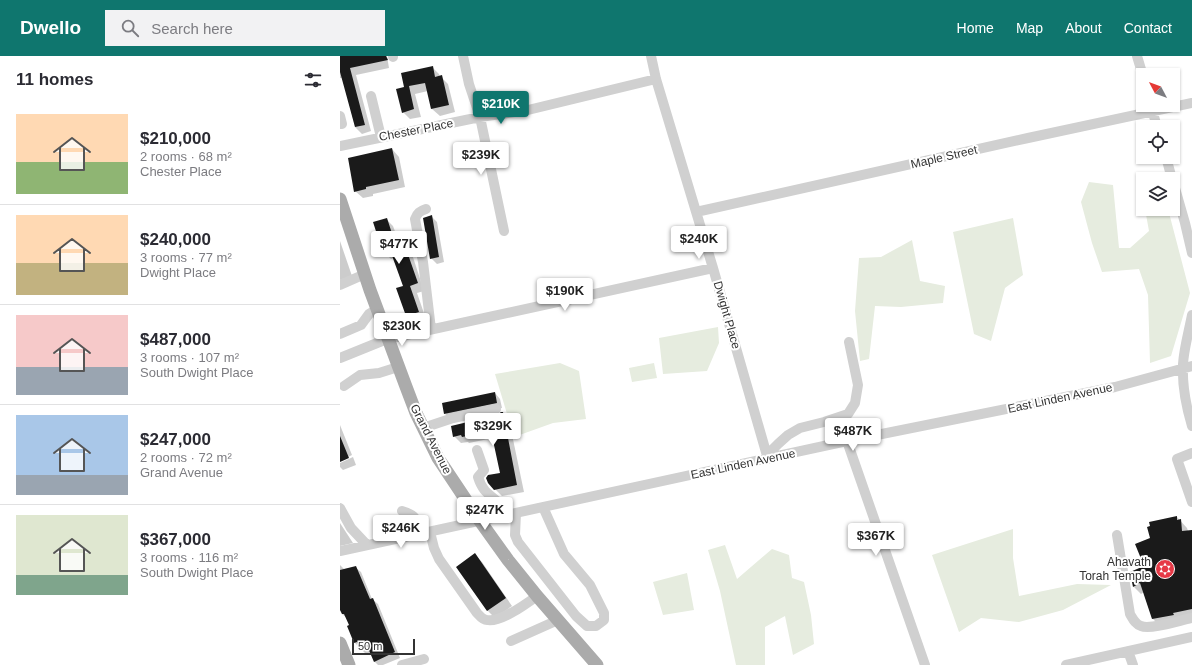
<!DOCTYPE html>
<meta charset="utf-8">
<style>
:root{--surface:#fff;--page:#f2f2f3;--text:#2b2b33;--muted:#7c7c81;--line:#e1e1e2;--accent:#0f766e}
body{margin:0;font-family:Helvetica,sans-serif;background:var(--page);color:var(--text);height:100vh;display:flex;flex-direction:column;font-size:15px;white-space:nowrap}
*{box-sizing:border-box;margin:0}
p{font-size:13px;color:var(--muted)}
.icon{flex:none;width:22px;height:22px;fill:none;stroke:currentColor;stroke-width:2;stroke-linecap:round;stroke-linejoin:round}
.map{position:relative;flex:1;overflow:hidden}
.sheet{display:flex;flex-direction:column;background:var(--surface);width:340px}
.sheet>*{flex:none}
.needle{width:26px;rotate:311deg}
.tools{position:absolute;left:796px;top:12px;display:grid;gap:8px}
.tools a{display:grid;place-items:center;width:44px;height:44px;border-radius:0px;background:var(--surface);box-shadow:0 1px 3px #0004;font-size:20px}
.scale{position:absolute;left:12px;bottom:10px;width:63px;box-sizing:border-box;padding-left:4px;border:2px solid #333;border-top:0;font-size:11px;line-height:14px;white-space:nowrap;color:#333;-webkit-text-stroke:3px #fff;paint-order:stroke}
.price{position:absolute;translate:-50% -34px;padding:0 9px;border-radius:4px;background:#fff;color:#222;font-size:13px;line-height:26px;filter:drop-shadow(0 1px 2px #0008)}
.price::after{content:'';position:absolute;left:50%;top:24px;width:12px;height:9px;margin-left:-6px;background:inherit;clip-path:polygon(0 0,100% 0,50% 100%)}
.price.active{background:var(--accent);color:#fff}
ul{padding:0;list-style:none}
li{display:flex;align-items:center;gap:12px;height:100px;padding:0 16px}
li+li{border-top:1px solid var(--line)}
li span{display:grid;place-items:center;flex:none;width:112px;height:80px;border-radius:0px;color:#555}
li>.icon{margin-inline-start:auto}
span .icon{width:48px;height:48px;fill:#fffc;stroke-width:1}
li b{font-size:17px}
h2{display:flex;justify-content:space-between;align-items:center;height:48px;padding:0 16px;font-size:17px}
header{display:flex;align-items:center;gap:24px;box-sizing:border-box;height:56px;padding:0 20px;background:var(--accent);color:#fff}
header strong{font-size:19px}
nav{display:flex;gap:22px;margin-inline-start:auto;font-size:14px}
.search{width:280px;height:36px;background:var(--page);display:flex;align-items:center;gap:10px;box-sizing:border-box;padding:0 14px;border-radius:0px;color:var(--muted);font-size:15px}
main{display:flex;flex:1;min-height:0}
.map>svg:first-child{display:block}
.green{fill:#e6ecdf}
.shadow{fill:#0003}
.building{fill:#1a1a1a}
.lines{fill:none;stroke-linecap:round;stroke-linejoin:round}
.minor{stroke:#d0d0d0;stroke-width:10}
.major{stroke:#ababab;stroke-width:13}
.labels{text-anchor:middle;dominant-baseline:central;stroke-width:4;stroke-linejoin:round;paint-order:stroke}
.street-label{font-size:12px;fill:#333;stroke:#fff}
.poi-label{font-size:12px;fill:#333;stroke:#fff;text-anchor:end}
</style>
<header>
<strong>Dwello</strong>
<div class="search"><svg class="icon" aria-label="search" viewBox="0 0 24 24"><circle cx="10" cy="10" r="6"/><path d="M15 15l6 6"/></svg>Search here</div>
<nav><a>Home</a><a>Map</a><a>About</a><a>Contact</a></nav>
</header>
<main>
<section class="sheet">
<h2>11 homes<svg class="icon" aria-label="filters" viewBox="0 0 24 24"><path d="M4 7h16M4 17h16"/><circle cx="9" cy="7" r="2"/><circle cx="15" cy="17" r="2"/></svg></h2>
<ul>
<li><span style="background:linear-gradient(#ffd9b3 60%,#8fb573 0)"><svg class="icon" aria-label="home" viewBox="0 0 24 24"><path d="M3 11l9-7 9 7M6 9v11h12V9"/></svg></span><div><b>$210,000</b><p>2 rooms · 68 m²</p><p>Chester Place</p></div></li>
<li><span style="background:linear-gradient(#ffd9b3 60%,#c2b280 0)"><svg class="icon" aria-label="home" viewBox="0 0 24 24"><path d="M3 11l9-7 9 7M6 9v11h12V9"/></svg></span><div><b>$240,000</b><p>3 rooms · 77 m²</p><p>Dwight Place</p></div></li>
<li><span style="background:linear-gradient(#f6c9c9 65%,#9aa5b1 0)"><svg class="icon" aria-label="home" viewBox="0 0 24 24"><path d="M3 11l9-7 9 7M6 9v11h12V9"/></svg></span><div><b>$487,000</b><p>3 rooms · 107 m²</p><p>South Dwight Place</p></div></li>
<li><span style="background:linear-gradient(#a9c7e8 75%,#9aa5b1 0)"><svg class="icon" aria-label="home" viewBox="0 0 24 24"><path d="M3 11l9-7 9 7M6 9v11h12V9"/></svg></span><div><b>$247,000</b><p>2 rooms · 72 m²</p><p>Grand Avenue</p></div></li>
<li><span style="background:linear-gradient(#dfe7d0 75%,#7fa58c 0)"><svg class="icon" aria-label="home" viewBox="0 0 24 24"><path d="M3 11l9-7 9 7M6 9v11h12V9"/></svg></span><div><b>$367,000</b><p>3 rooms · 116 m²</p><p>South Dwight Place</p></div></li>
</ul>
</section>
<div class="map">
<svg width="852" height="609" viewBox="0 0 852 609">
<rect width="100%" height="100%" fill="#fff"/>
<path class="green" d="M 749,126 L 773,129 L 779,192 L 790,192 L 809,175 L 805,153 L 828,153 L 850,237 L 831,300 L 810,307 L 808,239 L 799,213 L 762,216 L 752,187 L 741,146 Z
M 673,162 L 683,219 L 665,232 L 651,285 L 634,278 L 613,176 Z
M 572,184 L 580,225 L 605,230 L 603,247 L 561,251 L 535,250 L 529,303 L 520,305 L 515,255 L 519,202 L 541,201 Z
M 378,271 L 379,287 L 367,315 L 323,318 L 319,282 Z
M 220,307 L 239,315 L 246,363 L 213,367 L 174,381 L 155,318 Z
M 314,307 L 317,322 L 292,326 L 289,312 Z
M 673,473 L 673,502 L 679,540 L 737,528 L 771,529 L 723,554 L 679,566 L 641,562 L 619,576 L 592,499 Z
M 385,489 L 397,523 L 432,493 L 449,499 L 452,522 L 464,526 L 471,559 L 474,588 L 453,599 L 445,560 L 425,571 L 425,609 L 396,609 L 380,535 L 368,494 Z
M 347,517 L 354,554 L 323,559 L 313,526 Z"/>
<path class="shadow" d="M 0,0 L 47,0 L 49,12 L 16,19 L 31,75 L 22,78 L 15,71 L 3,22 L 0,22 Z
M 92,11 L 99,18 L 100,21 L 101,21 L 108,28 L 115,56 L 100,60 L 92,53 L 88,35 L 75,38 L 81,61 L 70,63 L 63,56 L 65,31 Z
M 52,93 L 59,101 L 65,131 L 33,138 L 33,140 L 23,142 L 15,135 Z
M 91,160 L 97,166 L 104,206 L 97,208 L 91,202 Z
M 46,163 L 53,170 L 60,189 L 64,188 L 71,195 L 84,235 L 77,237 L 86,263 L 74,267 L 67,260 L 57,233 L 64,231 L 54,202 L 51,203 L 44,196 Z
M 0,185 L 12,220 L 0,224 Z
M 155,337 L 160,343 L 162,352 L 111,363 L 105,358 Z
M 163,357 L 169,364 L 184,436 L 162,440 L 155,433 L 161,418 L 153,382 L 129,387 L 128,386 L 121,387 L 114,380 Z
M 0,369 L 12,399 L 0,405 Z
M 13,401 L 16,409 L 3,414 L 0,411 L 0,407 Z
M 837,461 L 847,472 L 848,475 L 852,475 L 852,561 L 820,570 L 813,563 L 804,536 L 801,538 L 794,531 L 791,517 L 806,511 L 811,482 Z
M 0,467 L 13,487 L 0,490 Z
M 135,499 L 142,506 L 172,550 L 155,562 L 148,555 L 117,511 Z
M 0,509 L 4,513 L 15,511 L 21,516 L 32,543 L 38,548 L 60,602 L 43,609 L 38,609 L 34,605 L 31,597 L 27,599 L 15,587 L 8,570 L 10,570 L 7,562 L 2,558 L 0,552 Z"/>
<path class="building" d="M 0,0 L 46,0 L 48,4 L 10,12 L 25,69 L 15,71 L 0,16 Z
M 93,10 L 95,21 L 102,19 L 109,49 L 91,53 L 85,27 L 69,30 L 74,53 L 62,57 L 56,33 L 64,31 L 61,17 Z
M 52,92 L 59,124 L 26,131 L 26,133 L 14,136 L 8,102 Z
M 92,159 L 99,201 L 90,203 L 83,162 Z
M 47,162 L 56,190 L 64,187 L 78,227 L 70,230 L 79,256 L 66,260 L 56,232 L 63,230 L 50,194 L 43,197 L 33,166 Z
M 155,336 L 157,347 L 104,358 L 102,347 Z
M 161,356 L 163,356 L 177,429 L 154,434 L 148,427 L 146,422 L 148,419 L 160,417 L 151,375 L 122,381 L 121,379 L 113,381 L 111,370 L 157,359 Z
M 0,380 L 9,402 L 0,406 Z
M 837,460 L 837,464 L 841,463 L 842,475 L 852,474 L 852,553 L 833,557 L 834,559 L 812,563 L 800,527 L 793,531 L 790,516 L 804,510 L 795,488 L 810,482 L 807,471 L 810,470 L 809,466 Z
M 135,497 L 166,542 L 147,555 L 116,511 Z
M 16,510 L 30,543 L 33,542 L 55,596 L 34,606 L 28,592 L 21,594 L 17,586 L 14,587 L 7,570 L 9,569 L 4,558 L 2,558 L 0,554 L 0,514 Z"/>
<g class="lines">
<path class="minor" d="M 53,0 L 53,1
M 123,0 L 129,28 L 140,61 L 164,175
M 311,0 L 316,23 L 373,212 L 428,403
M 797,0 L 803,20
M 31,40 L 41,81
M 811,50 L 817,71
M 0,60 L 2,68 L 0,68
M 0,90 L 140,61 L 188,54 L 316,23
M 826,101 L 832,123
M 833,125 L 845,167 L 852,197
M 86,153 C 80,155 77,157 75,163 L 83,206 L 91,273
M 356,156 L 688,82 L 852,47
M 0,229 L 25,218
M 852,259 C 849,275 844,292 843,308 C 842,329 846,350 852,370
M 0,278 L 21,269 L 29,258 L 37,253
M 0,302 L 47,283 L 57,281 L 373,212
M 4,330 L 20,319 L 39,317 L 58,311
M 83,372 L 113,362 L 156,353
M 507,385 L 585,609
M 137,394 L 144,414 L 138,421 C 143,437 150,438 160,448 C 163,451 166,456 168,459
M 852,397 L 837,403 L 852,446
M 428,403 L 433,393 L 438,388 L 448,379 L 460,372 L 484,366 L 508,358 L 515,347 L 518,329 L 509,286
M 0,452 L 11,472 L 27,489
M 62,455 C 78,460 76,463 78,478
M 176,457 L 175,479 L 178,486 L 236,560 L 247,570 L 256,570 L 264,564 L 264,557 L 250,529 L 224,498 L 203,451
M 90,476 L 94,492 L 99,503 L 137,557 C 140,560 142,564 147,564 C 160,567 186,548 197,540
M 777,479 L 790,558 C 793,563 795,568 801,570 C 811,574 841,564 852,562
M 0,495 L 507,385 L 775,331 L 852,310
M 171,585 L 218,564
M 788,595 L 793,609
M 62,609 L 84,603
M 726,609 L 852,581"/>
<path class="major" d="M 0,143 L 30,234 L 65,328 L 76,357 L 98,402 L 140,465 L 168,504 L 197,540 L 257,609
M 0,587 L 9,609"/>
</g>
<defs>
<symbol id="synagogue-disc" viewBox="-11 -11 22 22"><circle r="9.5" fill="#e63946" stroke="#fff"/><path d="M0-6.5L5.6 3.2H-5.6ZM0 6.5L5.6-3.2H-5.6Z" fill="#fff"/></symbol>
</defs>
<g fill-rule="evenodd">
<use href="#synagogue-disc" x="814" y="502" width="22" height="22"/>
</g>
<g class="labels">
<g class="street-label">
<text transform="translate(76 74) rotate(-11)">Chester Place</text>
<text transform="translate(604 101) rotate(-13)">Maple Street</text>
<text transform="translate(387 259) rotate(74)">Dwight Place</text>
<text transform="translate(720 342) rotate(-12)">East Linden Avenue</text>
<text transform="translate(91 383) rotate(63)">Grand Avenue</text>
<text transform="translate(403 408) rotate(-12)">East Linden Avenue</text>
</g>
<g class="poi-label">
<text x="811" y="506">Ahavath<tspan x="811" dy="14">Torah Temple</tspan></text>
</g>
</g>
</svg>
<div class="tools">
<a><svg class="needle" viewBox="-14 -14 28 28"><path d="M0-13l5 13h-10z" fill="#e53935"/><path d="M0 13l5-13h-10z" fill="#7c7c81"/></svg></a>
<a><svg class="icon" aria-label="locate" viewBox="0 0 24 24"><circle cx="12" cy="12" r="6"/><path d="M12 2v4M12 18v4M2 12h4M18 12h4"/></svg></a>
<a><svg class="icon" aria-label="layers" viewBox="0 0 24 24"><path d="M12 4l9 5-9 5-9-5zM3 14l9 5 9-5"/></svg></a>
</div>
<div class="scale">50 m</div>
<b class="price active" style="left:161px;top:69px">$210K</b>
<b class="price" style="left:141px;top:120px">$239K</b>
<b class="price" style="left:359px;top:204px">$240K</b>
<b class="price" style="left:59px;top:209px">$477K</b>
<b class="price" style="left:225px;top:256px">$190K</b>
<b class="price" style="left:62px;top:291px">$230K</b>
<b class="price" style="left:153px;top:391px">$329K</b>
<b class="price" style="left:513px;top:396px">$487K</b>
<b class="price" style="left:145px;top:475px">$247K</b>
<b class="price" style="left:61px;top:493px">$246K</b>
<b class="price" style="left:536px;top:501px">$367K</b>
</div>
</main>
